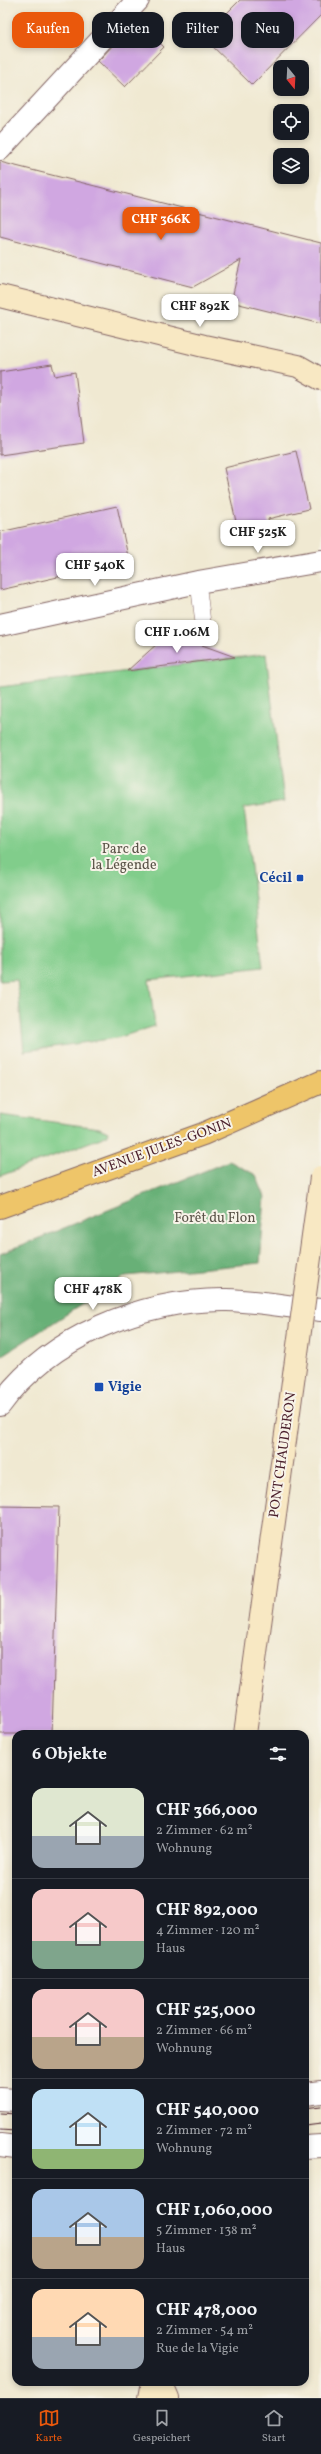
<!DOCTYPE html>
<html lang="de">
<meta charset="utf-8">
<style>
:root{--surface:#171b24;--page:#242831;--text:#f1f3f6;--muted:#9ea1a6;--line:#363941;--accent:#ea580c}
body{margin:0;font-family:Vollkorn,serif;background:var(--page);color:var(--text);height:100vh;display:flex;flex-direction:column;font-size:15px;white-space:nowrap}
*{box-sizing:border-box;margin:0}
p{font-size:13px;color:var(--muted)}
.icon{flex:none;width:22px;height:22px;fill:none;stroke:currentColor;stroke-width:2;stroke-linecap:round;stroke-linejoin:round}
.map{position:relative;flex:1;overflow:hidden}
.details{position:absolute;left:12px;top:1730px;width:297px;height:656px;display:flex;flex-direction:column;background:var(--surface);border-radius:12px;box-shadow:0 2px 6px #0003}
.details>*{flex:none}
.top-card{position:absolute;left:12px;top:12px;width:297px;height:36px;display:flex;gap:8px}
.needle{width:26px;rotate:162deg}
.tools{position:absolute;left:273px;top:60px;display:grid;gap:8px}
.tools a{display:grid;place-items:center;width:36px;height:36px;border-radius:8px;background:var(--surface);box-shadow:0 2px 6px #0003;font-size:20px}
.price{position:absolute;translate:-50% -34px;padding:0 9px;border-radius:8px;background:#fff;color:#222;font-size:13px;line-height:26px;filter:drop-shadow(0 1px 2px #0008)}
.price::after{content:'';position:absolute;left:50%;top:24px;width:12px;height:9px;margin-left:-6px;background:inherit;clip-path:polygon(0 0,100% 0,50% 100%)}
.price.on{background:var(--accent);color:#fff}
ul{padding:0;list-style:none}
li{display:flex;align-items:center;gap:12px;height:100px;padding:0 20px}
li+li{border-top:1px solid var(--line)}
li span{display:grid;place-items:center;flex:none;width:112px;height:80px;border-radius:12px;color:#555}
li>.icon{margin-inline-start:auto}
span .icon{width:48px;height:48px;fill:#fffc;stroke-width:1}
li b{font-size:17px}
h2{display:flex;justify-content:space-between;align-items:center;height:48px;padding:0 20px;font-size:17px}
.tag{padding:0 14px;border-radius:12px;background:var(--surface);box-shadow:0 2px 6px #0003;font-size:14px;line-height:36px}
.tag.on{background:var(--accent);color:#fff}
.tab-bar{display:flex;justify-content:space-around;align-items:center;height:56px;border-top:1px solid var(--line);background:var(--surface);font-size:11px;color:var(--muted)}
.tab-bar a{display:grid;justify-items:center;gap:2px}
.tab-bar .on{color:var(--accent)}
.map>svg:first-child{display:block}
.green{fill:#81cd8b;stroke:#66765b}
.forest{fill:#68b077;stroke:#596851}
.building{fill:#d0a7e1}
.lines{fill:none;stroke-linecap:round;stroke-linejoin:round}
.service-casing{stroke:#846665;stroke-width:16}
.minor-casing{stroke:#846665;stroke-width:24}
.tertiary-casing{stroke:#846665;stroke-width:24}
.secondary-casing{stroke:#846665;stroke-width:24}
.primary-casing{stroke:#846665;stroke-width:24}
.service{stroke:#fff;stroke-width:15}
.minor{stroke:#fff;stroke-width:22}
.tertiary{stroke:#fff;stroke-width:22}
.secondary{stroke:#f8e8c3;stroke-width:22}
.primary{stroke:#eec569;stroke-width:22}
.tram{stroke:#4a1f2b;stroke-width:1}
.secondary-bridge-casing{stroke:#846665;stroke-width:24;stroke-linecap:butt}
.secondary-bridge{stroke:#f8e8c3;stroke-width:22}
.transit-dot{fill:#1a4fb4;stroke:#f7f3e8;stroke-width:1.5}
.labels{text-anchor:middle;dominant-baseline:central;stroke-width:4;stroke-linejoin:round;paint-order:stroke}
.park-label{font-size:14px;fill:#5a5348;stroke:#f7f3e8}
.transit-label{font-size:14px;font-weight:bold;fill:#164399;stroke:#f7f3e8;text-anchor:end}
.street-label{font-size:14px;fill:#4a1f2b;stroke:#f7f3e8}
</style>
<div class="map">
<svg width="321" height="2398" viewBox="0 0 321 2398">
<rect width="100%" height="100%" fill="#f7f3e8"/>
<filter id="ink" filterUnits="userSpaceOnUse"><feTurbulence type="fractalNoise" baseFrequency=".025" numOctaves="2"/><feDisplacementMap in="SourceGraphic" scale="8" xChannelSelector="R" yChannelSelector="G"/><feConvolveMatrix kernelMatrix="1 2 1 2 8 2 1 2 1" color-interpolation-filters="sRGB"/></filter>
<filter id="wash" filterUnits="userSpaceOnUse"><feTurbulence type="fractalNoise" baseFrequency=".012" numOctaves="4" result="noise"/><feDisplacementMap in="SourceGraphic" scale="16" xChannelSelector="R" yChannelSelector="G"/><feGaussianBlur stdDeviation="0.9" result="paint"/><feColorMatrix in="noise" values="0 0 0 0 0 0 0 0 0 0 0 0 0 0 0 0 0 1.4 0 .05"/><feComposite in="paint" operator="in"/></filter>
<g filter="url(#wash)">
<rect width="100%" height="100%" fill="#f0e9d2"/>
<path class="green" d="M 266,654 L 284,802 L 244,808 L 263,967 L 149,980 L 155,1026 L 117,1038 L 24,1051 L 17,980 L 0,981 L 0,687 Z
M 0,1115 L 99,1128 L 108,1132 L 106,1136 L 0,1176 Z"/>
<path class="forest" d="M 229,1161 L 256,1175 L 265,1197 L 260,1263 L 126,1276 L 0,1357 L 0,1254 Z"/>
<g id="blocks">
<path class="building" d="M 240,0 L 321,0 L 321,15 L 252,85 L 203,37 Z
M 137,20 L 164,47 L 125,87 L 98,61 Z
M 0,162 L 321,243 L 321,324 L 231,302 L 241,260 L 193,287 L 0,237 Z
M 52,364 L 55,376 L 75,372 L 84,443 L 0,455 L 0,372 Z
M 296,451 L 309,509 L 268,519 L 272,538 L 248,543 L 244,525 L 237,526 L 224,468 Z
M 117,506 L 129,561 L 0,590 L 0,532 Z
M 169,633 L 235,657 L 127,671 Z
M 0,1506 L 59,1507 L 52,1734 L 0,1734 Z"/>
</g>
</g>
<g filter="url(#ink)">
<use href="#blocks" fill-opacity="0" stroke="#846665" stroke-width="1"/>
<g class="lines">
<defs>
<path id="service" d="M 198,582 L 204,631"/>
<path id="minor" d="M 0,149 L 138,0
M 0,625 L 198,582 L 321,561"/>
<path id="tertiary" d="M 0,1405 C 50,1336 143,1299 227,1300 C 258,1301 290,1307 321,1310
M 305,2094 L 321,2092
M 0,2099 L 16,2100
M 0,2145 L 16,2147
M 305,2147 L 321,2146"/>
<path id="secondary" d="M 0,296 L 204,346 L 298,366 L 321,379
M 161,2382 L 168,2398
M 149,2398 L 152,2382"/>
<path id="primary" d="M 0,1207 L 203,1134 L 321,1082"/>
</defs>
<use href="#service" class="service-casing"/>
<use href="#minor" class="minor-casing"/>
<use href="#tertiary" class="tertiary-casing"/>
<use href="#secondary" class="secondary-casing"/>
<use href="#primary" class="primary-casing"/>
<use href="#service" class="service"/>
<use href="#minor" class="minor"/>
<use href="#tertiary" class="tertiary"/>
<use href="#secondary" class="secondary"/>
<use href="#primary" class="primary"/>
<path class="tram" d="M 305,2108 L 321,2106
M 0,2113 L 16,2114
M 305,2126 L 321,2124
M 0,2130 L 16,2131"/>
<defs>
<path id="secondary-bridge" d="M 245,1734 L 321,1177"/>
</defs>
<use href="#secondary-bridge" class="secondary-bridge-casing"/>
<use href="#secondary-bridge" class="secondary-bridge"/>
</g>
</g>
<g class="transit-dot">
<rect x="296" y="874" width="8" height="8" rx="2"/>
<rect x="94" y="1382" width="10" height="10" rx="2"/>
</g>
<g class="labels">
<g class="park-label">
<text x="124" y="849">Parc de<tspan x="124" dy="16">la Légende</tspan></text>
<text x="215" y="1218">Forêt du Flon</text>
</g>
<g class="transit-label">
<text x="292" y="878">Cécil</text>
<text x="108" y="1387" text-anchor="start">Vigie</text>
</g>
<g class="street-label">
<text transform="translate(162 1148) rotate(-20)">AVENUE JULES-GONIN</text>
<text transform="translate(283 1455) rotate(-82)">PONT CHAUDERON</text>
</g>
</g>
</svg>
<div class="tools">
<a><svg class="needle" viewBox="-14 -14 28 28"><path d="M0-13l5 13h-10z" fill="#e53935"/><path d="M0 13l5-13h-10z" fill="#9ea1a6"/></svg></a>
<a><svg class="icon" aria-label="locate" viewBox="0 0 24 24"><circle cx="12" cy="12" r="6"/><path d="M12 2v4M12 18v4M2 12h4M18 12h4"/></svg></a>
<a><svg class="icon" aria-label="layers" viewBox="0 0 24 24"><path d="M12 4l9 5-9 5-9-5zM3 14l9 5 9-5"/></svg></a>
</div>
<b class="price on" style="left:161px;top:241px">CHF 366K</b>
<b class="price" style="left:200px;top:328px">CHF 892K</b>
<b class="price" style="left:258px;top:554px">CHF 525K</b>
<b class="price" style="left:95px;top:587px">CHF 540K</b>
<b class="price" style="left:177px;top:654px">CHF 1.06M</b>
<b class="price" style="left:93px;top:1311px">CHF 478K</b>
<div class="top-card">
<a class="tag on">Kaufen</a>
<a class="tag">Mieten</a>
<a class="tag">Filter</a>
<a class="tag">Neu</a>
</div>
<section class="details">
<h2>6 Objekte<svg class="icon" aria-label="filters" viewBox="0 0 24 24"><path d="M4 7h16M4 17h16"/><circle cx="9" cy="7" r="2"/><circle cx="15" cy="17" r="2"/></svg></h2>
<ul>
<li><span style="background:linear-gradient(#dfe7d0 60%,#9aa5b1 0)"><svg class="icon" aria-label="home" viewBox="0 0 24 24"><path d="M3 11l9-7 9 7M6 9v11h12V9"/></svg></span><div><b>CHF 366,000</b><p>2 Zimmer · 62 m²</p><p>Wohnung</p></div></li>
<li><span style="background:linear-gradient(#f6c9c9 65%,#7fa58c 0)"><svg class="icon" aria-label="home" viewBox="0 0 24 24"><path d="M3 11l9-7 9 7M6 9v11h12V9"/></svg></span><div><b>CHF 892,000</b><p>4 Zimmer · 120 m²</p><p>Haus</p></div></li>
<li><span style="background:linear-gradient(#f6c9c9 60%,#b9a48a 0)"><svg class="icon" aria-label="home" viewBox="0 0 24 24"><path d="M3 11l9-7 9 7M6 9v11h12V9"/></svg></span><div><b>CHF 525,000</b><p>2 Zimmer · 66 m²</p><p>Wohnung</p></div></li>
<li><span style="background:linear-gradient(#bfe0f5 75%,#8fb573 0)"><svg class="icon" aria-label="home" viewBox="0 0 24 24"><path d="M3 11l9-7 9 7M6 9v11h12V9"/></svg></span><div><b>CHF 540,000</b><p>2 Zimmer · 72 m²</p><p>Wohnung</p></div></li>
<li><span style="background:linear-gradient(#a9c7e8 60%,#b9a48a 0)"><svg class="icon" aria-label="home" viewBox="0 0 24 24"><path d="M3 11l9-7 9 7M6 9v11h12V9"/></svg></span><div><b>CHF 1,060,000</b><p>5 Zimmer · 138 m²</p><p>Haus</p></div></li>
<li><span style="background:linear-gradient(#ffd9b3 60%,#9aa5b1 0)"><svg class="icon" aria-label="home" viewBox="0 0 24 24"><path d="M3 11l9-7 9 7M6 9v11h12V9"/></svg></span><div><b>CHF 478,000</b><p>2 Zimmer · 54 m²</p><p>Rue de la Vigie</p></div></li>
</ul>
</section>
</div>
<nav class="tab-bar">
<a class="on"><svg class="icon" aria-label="map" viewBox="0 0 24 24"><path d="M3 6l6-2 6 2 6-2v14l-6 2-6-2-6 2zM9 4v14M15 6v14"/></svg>Karte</a>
<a><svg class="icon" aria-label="saved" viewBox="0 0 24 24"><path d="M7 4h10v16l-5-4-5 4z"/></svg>Gespeichert</a>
<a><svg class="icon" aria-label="home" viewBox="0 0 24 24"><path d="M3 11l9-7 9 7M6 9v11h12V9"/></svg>Start</a>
</nav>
